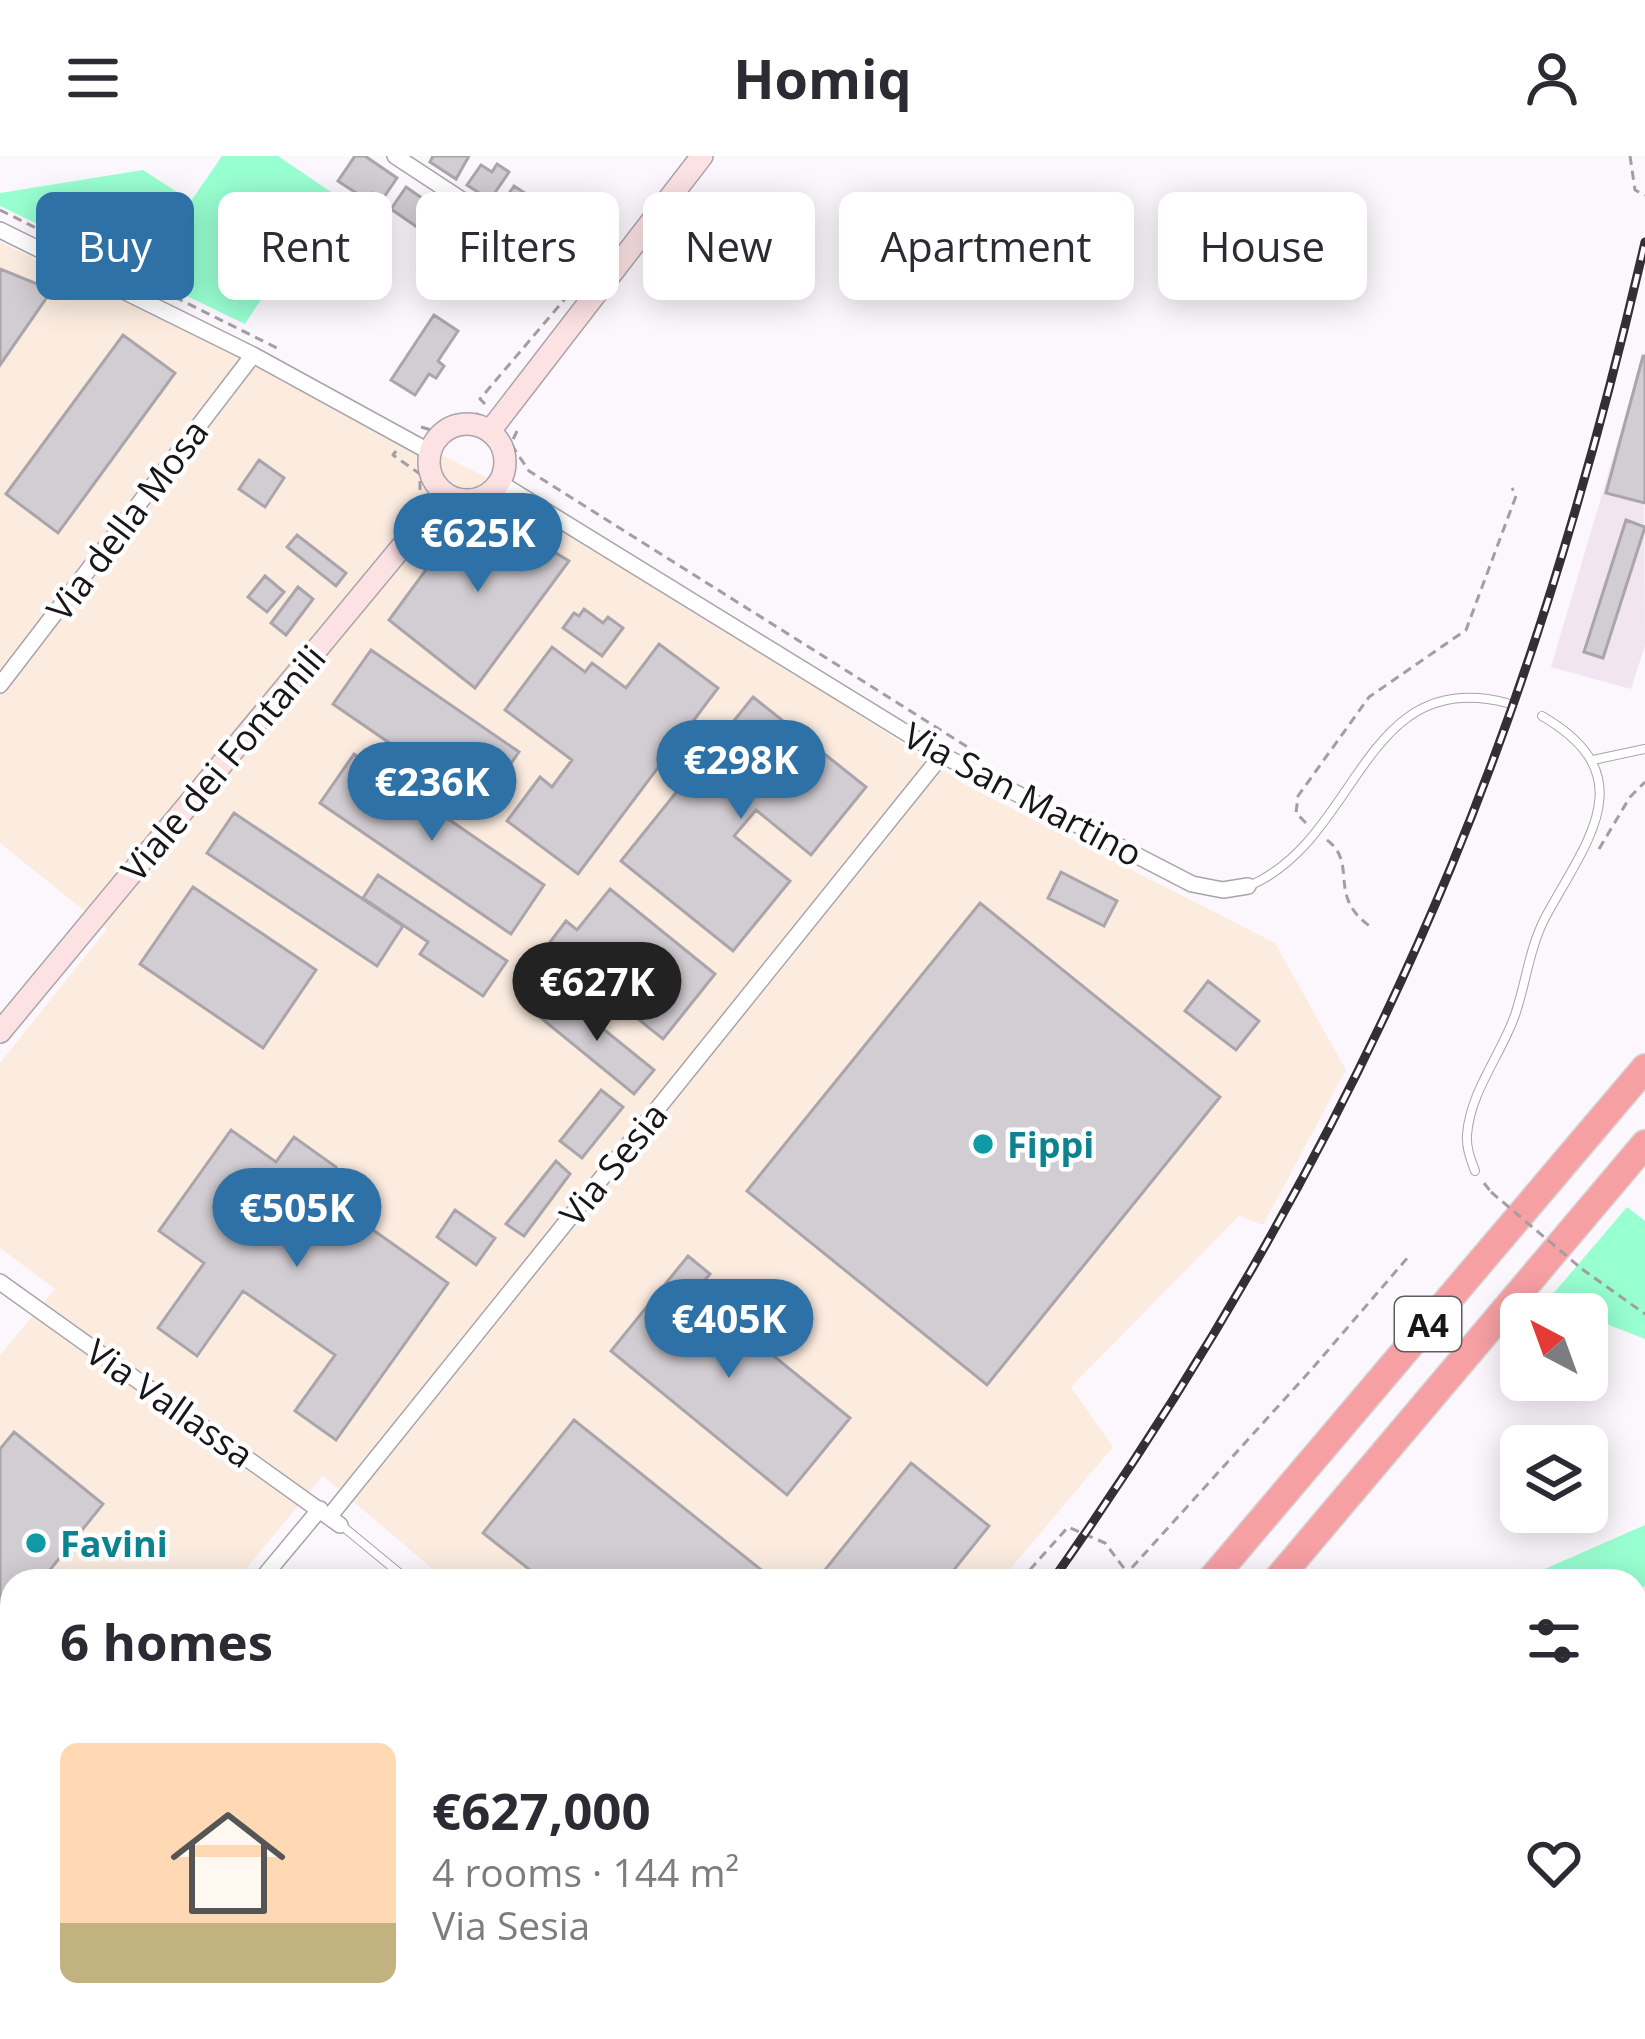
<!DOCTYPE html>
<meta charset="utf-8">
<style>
:root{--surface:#fff;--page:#f7f7f7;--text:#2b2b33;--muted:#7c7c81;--accent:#2d71a6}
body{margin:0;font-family:"Open Sans",sans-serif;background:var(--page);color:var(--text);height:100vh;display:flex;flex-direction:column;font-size:45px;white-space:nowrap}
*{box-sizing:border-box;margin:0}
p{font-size:39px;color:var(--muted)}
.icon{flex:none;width:66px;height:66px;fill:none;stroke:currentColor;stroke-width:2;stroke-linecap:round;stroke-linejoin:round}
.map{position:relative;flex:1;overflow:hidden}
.sheet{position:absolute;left:0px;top:1413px;width:1647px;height:471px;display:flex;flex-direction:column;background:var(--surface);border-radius:36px 36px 0 0;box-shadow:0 6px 30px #0003}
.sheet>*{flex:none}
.hud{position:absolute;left:36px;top:36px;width:1575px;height:108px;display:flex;gap:24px}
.needle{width:78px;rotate:319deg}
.controls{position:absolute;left:1500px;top:1137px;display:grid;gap:24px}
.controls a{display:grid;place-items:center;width:108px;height:108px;border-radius:18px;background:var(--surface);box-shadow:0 6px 30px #0003;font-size:60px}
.price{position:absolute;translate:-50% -102px;padding:0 27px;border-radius:42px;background:var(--accent);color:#fff;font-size:39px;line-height:78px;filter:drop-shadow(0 3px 6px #0008)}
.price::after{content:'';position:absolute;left:50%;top:72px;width:36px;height:27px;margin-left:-18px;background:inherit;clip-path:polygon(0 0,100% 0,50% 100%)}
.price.active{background:#222;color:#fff}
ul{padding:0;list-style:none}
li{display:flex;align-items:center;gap:36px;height:300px;padding:0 60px}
li span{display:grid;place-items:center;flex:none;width:336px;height:240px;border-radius:18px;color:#555}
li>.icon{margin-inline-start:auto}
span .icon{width:144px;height:144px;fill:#fffc;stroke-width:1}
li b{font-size:51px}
h2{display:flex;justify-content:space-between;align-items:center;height:144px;padding:0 60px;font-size:51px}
.tag{padding:0 42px;border-radius:18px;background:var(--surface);box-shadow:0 6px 30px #0003;font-size:42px;line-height:108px}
.tag.active{background:var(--accent);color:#fff}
header{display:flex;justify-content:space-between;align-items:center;height:156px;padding:0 60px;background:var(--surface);font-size:54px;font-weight:700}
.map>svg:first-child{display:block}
.built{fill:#f0e5f0}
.industrial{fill:#fcece0}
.green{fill:#98ffd1}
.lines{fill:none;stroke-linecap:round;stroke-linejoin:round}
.canal{stroke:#5ad9f7;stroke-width:18}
.building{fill:#d2cdd2;stroke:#a9a5aa;stroke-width:3}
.service-casing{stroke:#a8a4a9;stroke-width:10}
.minor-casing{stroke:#a8a4a9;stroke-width:18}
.secondary-casing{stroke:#a8a4a9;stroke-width:24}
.motorway-casing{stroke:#d5d5d5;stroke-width:30}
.path{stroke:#a29ea2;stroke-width:3;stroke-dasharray:9 6;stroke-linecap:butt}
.service{stroke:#fff;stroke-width:8}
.minor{stroke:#fff;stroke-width:15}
.secondary{stroke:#fde2e4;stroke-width:21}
.motorway{stroke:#f7a0a4;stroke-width:27}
.rail-casing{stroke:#323032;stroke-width:9}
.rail{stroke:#fff;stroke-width:4.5;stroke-dasharray:14;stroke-linecap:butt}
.path-bridge{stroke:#a29ea2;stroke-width:3;stroke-dasharray:9 6;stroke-linecap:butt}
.culture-dot{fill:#0f9aa8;stroke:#fff;stroke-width:4.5}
.labels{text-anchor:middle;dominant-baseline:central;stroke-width:9;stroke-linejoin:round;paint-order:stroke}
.shield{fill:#fff;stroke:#5d5c5d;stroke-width:3}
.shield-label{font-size:33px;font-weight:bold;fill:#181618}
.street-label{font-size:36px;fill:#181618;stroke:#fff}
.culture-label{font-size:36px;font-weight:bold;fill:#0d838f;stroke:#fff;text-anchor:start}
</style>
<header><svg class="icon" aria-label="menu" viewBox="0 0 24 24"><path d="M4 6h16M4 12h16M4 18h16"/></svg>Homiq<svg class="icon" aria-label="person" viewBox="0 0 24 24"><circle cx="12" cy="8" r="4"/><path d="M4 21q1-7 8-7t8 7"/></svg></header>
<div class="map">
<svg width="1645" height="1883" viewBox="0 0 1645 1883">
<rect width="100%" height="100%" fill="#fcf7fd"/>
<path class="built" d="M 1643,200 L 1645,489 L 1631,533 L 1551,511 Z"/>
<path class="industrial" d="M 0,86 L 517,336 L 966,629 L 1275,787 L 1346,914 L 1263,1069 L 1239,1060 L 1071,1231 L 1113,1291 L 1000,1425 L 447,1425 L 323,1320 L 236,1425 L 12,1425 L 12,1696 L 0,1710 L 0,1199 L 55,1133 L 0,1092 L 0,907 L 107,773 L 0,687 Z"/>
<path class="green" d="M 222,0 L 278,0 L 331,36 L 245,168 L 0,50 L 0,37 L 143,14 L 191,45 Z
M 1627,1051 L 1645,1065 L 1645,1183 L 1547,1145 Z
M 1645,1369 L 1645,1430 L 1635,1435 L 1635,1425 L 1517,1425 Z
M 967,1872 L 1390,1872 L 1429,1883 L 978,1883 L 965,1875 Z"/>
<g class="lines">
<path class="canal" d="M 633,1883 L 644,1872"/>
</g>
<path class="building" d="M 355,0 L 365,0 L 397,22 L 382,44 L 372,37 L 367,44 L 338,25 Z
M 433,0 L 469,0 L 456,23 L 430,6 Z
M 497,8 L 509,16 L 490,44 L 467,29 L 481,9 L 492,16 Z
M 514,30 L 537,45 L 523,66 L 500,51 Z
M 406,31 L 442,56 L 427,78 L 391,53 Z
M 546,57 L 569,70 L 558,88 L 536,75 Z
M 457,70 L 509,102 L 495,124 L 443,92 Z
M 0,113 L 52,134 L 0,209 Z
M 434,159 L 458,175 L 438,205 L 444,210 L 436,222 L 429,218 L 415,239 L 391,224 Z
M 123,179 L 175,217 L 58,377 L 6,338 Z
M 1643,200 L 1645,200 L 1645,347 L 1606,337 Z
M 259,304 L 284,322 L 265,351 L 239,333 Z
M 497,361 L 569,405 L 475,532 L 389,464 L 456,373 Z
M 1626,364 L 1645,371 L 1603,502 L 1584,496 Z
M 297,379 L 346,417 L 336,430 L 287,391 Z
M 265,420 L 284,436 L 267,456 L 248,441 Z
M 298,431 L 313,443 L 286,479 L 271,467 Z
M 584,453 L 603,467 L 608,461 L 623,472 L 602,500 L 563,472 L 574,457 L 579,460 Z
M 659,488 L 718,532 L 578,718 L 507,665 L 540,621 L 552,631 L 572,604 L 505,554 L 552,491 L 585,516 L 592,507 L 626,532 Z
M 371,494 L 519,596 L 481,650 L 333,548 Z
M 753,541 L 866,631 L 811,699 L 756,654 L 734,680 L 790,725 L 733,795 L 621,705 Z
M 354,598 L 544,729 L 511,778 L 320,647 Z
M 234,657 L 403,770 L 377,810 L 207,697 Z
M 1061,716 L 1117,745 L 1104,770 L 1048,742 Z
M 378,719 L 507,805 L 483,840 L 420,798 L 428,786 L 363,742 Z
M 193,731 L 316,814 L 263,892 L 140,808 Z
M 610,733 L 715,818 L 663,883 L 547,790 L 566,765 L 577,774 Z
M 980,747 L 1220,941 L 987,1229 L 747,1035 Z
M 1208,825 L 1259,865 L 1236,894 L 1185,855 Z
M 560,838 L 654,914 L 634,938 L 541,862 Z
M 601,934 L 623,951 L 582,1002 L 560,985 Z
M 231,974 L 276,1006 L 294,981 L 336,1011 L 318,1035 L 448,1127 L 336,1284 L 295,1255 L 335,1199 L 243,1135 L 197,1200 L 158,1172 L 204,1107 L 159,1075 Z
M 556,1005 L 570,1018 L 524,1080 L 506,1068 Z
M 455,1054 L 495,1082 L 476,1109 L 437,1081 Z
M 688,1100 L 710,1118 L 695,1136 L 850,1262 L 787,1339 L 611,1195 Z
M 574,1264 L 775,1425 L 544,1425 L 483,1377 Z
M 14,1276 L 103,1348 L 41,1425 L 12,1425 L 12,1460 L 0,1475 L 0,1293 Z
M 911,1307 L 989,1370 L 945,1425 L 816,1425 Z
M 36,1872 L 87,1872 L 88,1876 L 67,1883 L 1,1883 Z"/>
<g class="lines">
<defs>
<path id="service" d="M 1593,604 L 1645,593
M 1249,730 C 1360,683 1362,509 1507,547
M 1475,1015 C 1471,1004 1466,992 1467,979 C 1470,936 1501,899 1515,859 C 1526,827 1529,793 1545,762 C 1587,684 1645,620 1542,560
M 341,1369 L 409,1425
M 939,1883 L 948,1872"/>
<path id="minor" d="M 395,0 L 578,120 L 589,150
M 0,74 L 253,199 L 430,296
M 500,327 L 942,599 L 1192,728 L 1223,734 L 1248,730
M 0,529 L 253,199
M 0,1126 L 340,1369
M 329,1361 L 942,599
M 260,1425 L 320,1353
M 0,1741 L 12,1727"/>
<path id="secondary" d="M429 306a38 38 0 1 1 76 0a38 38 0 1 1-76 0Z
M 490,275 L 702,0
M 0,876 L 424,364 L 443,336"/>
<path id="motorway" d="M 1210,1425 L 1645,912
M 1276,1425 L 1645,988
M 822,1883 L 832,1872
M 887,1883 L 896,1872"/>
</defs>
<use href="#service" class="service-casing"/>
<use href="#minor" class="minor-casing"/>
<use href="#secondary" class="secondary-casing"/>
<use href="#motorway" class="motorway-casing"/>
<path class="path" d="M 1630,0 L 1635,34 L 1645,39
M 0,54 L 279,193
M 485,248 L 480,243 L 564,144 L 566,134
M 421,271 L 435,275 C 449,266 467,267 478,257
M 517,275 L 511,288 L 529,315 L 974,595
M 396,295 L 393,299 L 420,318 L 420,335
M 449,364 L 477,349 L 506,352
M 1306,667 L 1296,657 L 1298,640 L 1369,541 L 1466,474 L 1516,340 L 1512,332
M 1327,684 C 1359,708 1326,740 1371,771
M 1599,693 L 1630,641 L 1645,626
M 1484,1027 L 1491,1036
M 1582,1113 L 1645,1158
M 1020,1425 L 1068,1371 L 1105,1387 L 1126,1415
M 1126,1425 L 1128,1416 L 1311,1214 L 1409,1100
M 563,1883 L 575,1872
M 748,1883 L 757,1872"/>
<use href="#service" class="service"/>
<use href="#minor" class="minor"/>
<use href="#secondary" class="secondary"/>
<use href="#motorway" class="motorway"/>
<defs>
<path id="rail" d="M 1052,1425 C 1210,1201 1346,964 1451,711 C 1535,509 1596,299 1645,86
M 695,1883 L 704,1872"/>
</defs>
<use href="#rail" class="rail-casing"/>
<use href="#rail" class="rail"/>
<path class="path-bridge" d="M 1491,1036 L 1582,1113"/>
</g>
<g class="culture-dot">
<circle cx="983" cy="988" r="12"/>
<circle cx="36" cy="1387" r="12"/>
</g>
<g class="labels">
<rect class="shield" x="1395" y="1141" width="66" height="54" rx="9"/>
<g class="shield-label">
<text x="1428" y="1168">A4</text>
</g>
<g class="street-label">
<text transform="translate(127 364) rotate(-53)">Via della Mosa</text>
<text transform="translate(223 607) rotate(-50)">Viale dei Fontanili</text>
<text transform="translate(1023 638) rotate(28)">Via San Martino</text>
<text transform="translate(613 1008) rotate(-51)">Via Sesia</text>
<text transform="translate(170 1247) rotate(35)">Via Vallassa</text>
</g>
<g class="culture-label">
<text x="1007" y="988">Fippi</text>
<text x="60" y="1387">Favini</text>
</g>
</g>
</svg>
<div class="controls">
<a><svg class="needle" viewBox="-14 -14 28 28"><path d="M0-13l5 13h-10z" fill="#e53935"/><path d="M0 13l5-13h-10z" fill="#7c7c81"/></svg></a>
<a><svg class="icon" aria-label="layers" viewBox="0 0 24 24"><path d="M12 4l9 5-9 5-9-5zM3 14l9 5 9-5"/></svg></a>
</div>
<b class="price" style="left:478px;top:439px">€625K</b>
<b class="price" style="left:741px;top:666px">€298K</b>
<b class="price" style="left:432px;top:688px">€236K</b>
<b class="price active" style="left:597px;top:888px">€627K</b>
<b class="price" style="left:297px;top:1114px">€505K</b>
<b class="price" style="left:729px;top:1225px">€405K</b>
<div class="hud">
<a class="tag active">Buy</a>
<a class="tag">Rent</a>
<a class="tag">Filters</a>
<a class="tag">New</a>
<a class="tag">Apartment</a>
<a class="tag">House</a>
</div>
<section class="sheet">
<h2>6 homes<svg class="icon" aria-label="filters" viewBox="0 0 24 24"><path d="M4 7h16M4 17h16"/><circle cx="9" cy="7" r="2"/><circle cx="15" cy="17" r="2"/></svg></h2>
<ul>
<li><span style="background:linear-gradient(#ffd9b3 75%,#c2b280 0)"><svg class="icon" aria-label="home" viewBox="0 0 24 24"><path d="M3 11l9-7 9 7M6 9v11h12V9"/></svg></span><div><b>€627,000</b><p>4 rooms · 144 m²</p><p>Via Sesia</p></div><svg class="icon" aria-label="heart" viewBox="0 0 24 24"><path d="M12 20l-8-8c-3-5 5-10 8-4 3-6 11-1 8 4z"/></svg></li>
</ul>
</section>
</div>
